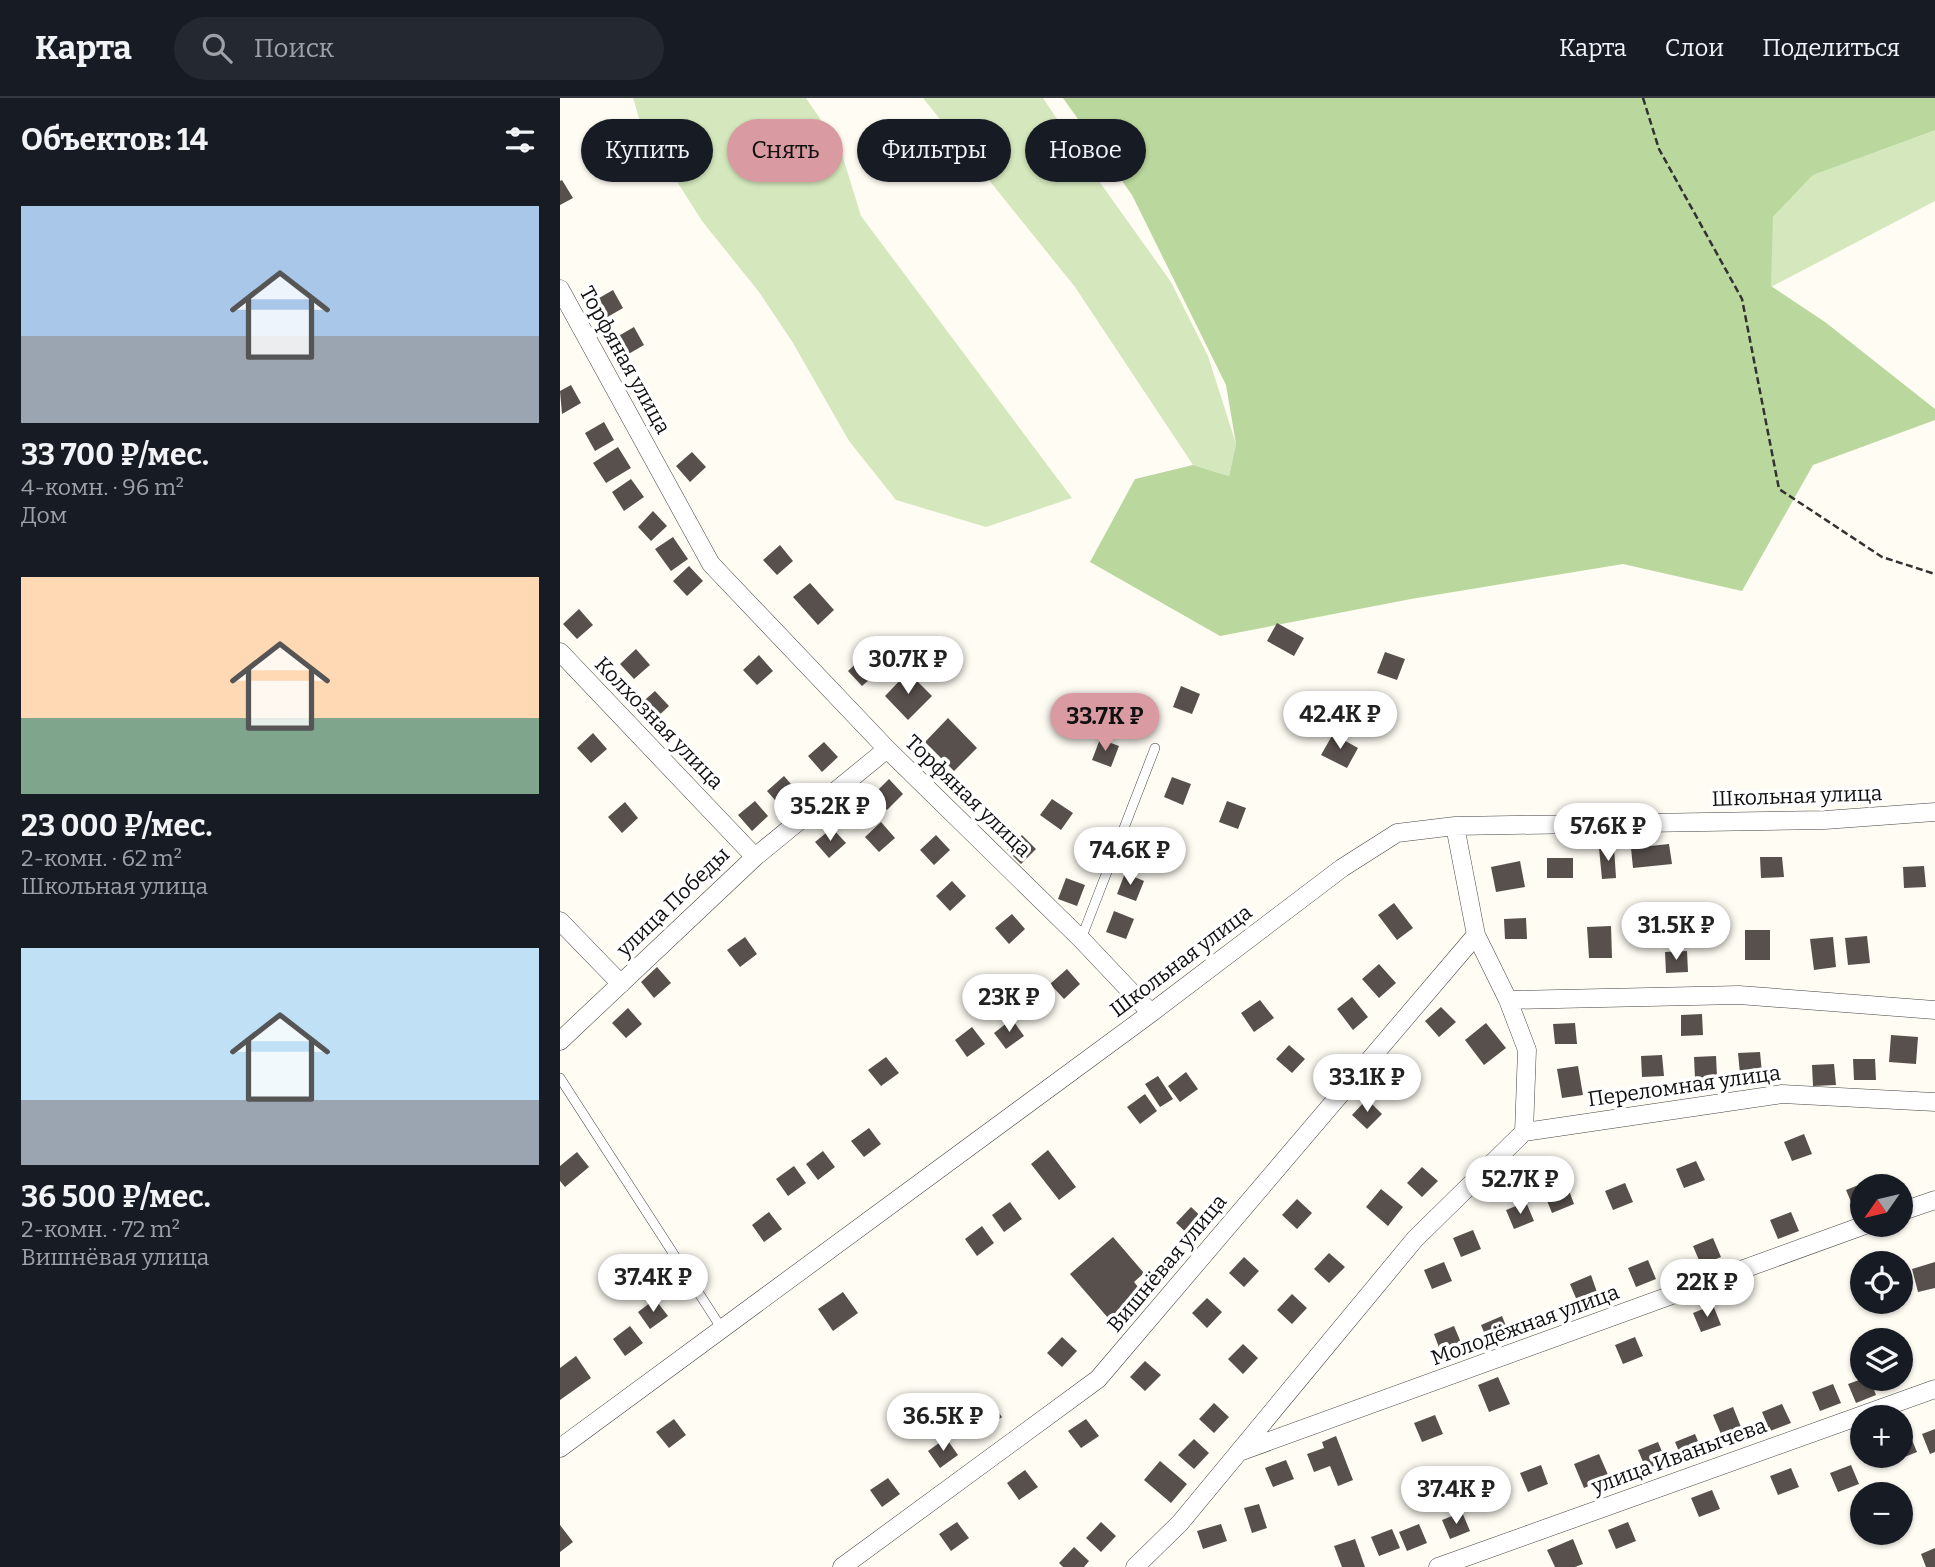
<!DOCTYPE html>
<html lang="ru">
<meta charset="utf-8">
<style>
:root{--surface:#171b24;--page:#242831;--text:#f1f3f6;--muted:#9ea1a6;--line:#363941;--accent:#d99aa1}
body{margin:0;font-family:Bitter,serif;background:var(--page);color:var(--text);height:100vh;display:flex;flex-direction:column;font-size:26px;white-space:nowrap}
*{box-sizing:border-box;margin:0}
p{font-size:23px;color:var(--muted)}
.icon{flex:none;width:38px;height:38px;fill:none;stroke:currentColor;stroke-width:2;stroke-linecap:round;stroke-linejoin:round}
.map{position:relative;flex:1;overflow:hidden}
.sheet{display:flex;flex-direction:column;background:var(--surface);width:560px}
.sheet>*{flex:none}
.guide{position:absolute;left:21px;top:21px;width:665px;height:63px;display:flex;gap:14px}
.needle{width:46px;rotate:236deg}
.controls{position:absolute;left:1290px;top:1076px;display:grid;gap:14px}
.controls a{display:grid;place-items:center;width:63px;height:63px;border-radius:50%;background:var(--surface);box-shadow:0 2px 5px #0004;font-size:35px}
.price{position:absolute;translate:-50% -60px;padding:0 16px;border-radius:24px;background:#fff;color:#222;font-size:23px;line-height:46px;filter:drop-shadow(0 2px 4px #0008)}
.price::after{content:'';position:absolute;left:50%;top:42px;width:21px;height:16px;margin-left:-10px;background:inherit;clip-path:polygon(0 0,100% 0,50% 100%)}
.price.active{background:var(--accent);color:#111}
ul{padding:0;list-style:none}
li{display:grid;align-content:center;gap:14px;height:371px;padding:0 21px}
li span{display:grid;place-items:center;height:217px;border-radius:0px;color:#555}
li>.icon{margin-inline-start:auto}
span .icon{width:126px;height:126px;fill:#fffc;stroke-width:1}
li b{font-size:30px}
h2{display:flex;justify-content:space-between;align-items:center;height:84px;padding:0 21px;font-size:30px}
.chip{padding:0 24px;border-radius:32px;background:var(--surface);box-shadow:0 2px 5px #0004;font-size:24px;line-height:63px}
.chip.active{background:var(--accent);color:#111}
header{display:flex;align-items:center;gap:42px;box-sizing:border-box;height:98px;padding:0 35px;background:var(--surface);border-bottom:2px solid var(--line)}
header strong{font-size:33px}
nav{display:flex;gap:38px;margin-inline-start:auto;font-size:24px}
.search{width:490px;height:63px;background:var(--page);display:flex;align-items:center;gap:18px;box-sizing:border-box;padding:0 24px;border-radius:38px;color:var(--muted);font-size:26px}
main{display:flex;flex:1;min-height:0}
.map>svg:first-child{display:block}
.green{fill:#d5e8bd}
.forest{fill:#bad89d}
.building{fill:#58504c}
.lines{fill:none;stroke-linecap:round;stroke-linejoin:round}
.service-casing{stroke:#434343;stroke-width:10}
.minor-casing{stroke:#434343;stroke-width:19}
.path{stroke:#323232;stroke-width:2.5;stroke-dasharray:7 3.5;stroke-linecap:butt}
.service{stroke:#fff;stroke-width:9}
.minor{stroke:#fff;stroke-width:18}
.labels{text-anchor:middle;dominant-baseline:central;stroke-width:7;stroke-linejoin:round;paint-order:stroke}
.street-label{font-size:21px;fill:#101010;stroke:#fff}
</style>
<header>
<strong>Карта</strong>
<div class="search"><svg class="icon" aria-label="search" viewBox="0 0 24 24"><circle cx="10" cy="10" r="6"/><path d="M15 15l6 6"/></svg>Поиск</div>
<nav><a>Карта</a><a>Слои</a><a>Поделиться</a></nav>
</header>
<main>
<section class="sheet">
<h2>Объектов: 14<svg class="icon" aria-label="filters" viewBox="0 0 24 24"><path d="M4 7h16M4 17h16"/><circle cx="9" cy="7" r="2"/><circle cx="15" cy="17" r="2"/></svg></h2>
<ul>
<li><span style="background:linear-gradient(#a9c7e8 60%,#9aa5b1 0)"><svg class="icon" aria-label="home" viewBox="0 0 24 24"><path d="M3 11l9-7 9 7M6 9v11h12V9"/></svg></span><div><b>33 700 ₽/мес.</b><p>4-комн. · 96 m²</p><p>Дом</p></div></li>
<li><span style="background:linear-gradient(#ffd9b3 65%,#7fa58c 0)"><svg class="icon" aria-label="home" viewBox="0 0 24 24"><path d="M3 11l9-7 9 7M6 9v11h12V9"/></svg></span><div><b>23 000 ₽/мес.</b><p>2-комн. · 62 m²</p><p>Школьная улица</p></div></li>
<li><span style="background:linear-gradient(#bfe0f5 70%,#9aa5b1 0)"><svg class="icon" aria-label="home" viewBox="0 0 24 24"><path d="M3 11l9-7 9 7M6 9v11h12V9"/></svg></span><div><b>36 500 ₽/мес.</b><p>2-комн. · 72 m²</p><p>Вишнёвая улица</p></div></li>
</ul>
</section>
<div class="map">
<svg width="1375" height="1469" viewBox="0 0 1375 1469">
<rect width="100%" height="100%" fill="#fefcf3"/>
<path class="green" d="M 73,0 L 246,0 L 280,50 L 301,118 L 512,400 L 426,429 L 336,402 L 289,343 L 233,245 L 199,194 L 142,123 L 81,27 Z
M 363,0 L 483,0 L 531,72 L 611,184 L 648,258 L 676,346 L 669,378 L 633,367 L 515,189 Z
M 1375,29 L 1375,103 L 1211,189 L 1206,173 L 1213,119 L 1253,77 Z"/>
<path class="forest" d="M 503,0 L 1375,0 L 1375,32 L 1253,77 L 1213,119 L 1211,188 L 1265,224 L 1375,311 L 1375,322 L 1253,367 L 1182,493 L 1063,466 L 851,501 L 660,538 L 530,464 L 575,381 L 633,367 L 669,378 L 676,346 L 666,287 L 572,97 Z"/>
<path class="building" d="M 2,82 L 13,100 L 0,107 L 0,83 Z
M 53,192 L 63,210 L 44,221 L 34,203 Z
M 74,229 L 84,247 L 65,258 L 55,240 Z
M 11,287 L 21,305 L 2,316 L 0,293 Z
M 44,324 L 54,342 L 35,353 L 25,335 Z
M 58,349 L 71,370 L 46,385 L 33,365 Z
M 132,354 L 146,369 L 130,384 L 116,368 Z
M 71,381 L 84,399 L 64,413 L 52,394 Z
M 93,413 L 107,428 L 91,443 L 78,429 Z
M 113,439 L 128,461 L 111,473 L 95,451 Z
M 220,447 L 233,463 L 217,477 L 203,462 Z
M 129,468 L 143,483 L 127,498 L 113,483 Z
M 250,485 L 274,512 L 258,527 L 233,499 Z
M 19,511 L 33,527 L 17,541 L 3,526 Z
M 717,525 L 744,540 L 734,558 L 707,543 Z
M 76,551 L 90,567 L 74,581 L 60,566 Z
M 825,554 L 845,561 L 837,582 L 817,575 Z
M 199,557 L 213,573 L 197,587 L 183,572 Z
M 304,558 L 318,574 L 302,588 L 288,573 Z
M 348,574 L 372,598 L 348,622 L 325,598 Z
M 621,588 L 640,596 L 632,616 L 613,609 Z
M 95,593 L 109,608 L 93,623 L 79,607 Z
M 811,598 L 831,605 L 823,626 L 804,618 Z
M 388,620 L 417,650 L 394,673 L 365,644 Z
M 33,635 L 47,651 L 31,665 L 17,650 Z
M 773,636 L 798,650 L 787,670 L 761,657 Z
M 540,641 L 559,648 L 551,669 L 532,662 Z
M 264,644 L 278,659 L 262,674 L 248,658 Z
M 224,678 L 238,694 L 221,709 L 207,693 Z
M 612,679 L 631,686 L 623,707 L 604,699 Z
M 329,681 L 343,696 L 327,712 L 313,697 Z
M 492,701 L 513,715 L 501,732 L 480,717 Z
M 195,703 L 208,718 L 192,733 L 178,717 Z
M 667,703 L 686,710 L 678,731 L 659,724 Z
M 65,704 L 78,720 L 62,735 L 48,719 Z
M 321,724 L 335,740 L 319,754 L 305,739 Z
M 272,730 L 286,745 L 269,760 L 255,744 Z
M 577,735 L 596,743 L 588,763 L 569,756 Z
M 376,737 L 390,752 L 374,767 L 360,752 Z
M 462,737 L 476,751 L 461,766 L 447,752 Z
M 1109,746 L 1112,766 L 1073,770 L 1071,750 Z
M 1054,749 L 1056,780 L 1042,781 L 1039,750 Z
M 1200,759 L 1222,759 L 1224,779 L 1201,780 Z
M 987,760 L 1013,760 L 1013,780 L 987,780 Z
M 960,763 L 965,789 L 936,794 L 931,769 Z
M 1364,768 L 1366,789 L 1344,790 L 1343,769 Z
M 565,775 L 584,783 L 576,803 L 557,796 Z
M 506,780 L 525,787 L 517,808 L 498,801 Z
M 392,783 L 406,798 L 390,813 L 376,798 Z
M 834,805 L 853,830 L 837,842 L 818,817 Z
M 554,813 L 574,821 L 566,841 L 546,834 Z
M 452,816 L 465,831 L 449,846 L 435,830 Z
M 966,820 L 967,841 L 945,841 L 944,821 Z
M 1051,828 L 1052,860 L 1029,860 L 1027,829 Z
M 1185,832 L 1210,832 L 1210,862 L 1185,862 Z
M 1307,838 L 1310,865 L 1288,867 L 1285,840 Z
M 185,839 L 197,856 L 180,869 L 167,852 Z
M 1273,839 L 1276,869 L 1254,872 L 1250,841 Z
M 1127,853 L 1128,874 L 1106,875 L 1105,854 Z
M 819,866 L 836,885 L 819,900 L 802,881 Z
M 97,869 L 111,885 L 94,900 L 81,884 Z
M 507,871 L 520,886 L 504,901 L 490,886 Z
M 792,899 L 808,919 L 793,932 L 777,911 Z
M 700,902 L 714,920 L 694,934 L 681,915 Z
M 881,909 L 896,924 L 879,939 L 865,923 Z
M 68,910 L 82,926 L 66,940 L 52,925 Z
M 1142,916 L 1143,937 L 1121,938 L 1121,917 Z
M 452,921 L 464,938 L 446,951 L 434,935 Z
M 926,925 L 946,950 L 924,967 L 905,942 Z
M 1015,925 L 1017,946 L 995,946 L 993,926 Z
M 412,929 L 425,946 L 407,959 L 395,942 Z
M 1331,937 L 1358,939 L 1356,966 L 1329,964 Z
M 729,947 L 745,961 L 732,975 L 716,961 Z
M 1200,954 L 1202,975 L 1180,976 L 1178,955 Z
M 1102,957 L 1104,978 L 1082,979 L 1081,958 Z
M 1156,958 L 1157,979 L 1135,980 L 1134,959 Z
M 326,959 L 339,975 L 321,988 L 308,972 Z
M 1293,961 L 1315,961 L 1316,982 L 1294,982 Z
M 1274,966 L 1276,987 L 1253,988 L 1252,967 Z
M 1018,968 L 1023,997 L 1002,1000 L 997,971 Z
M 626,974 L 638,991 L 620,1004 L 608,988 Z
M 598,978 L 613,1001 L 600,1009 L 585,986 Z
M 585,996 L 597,1013 L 580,1026 L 567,1009 Z
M 807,1001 L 822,1016 L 807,1031 L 792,1017 Z
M 309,1030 L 321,1046 L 304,1059 L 291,1043 Z
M 1244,1036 L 1252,1056 L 1232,1063 L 1224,1044 Z
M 488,1052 L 516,1089 L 499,1102 L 471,1066 Z
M 263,1053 L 275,1069 L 258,1082 L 246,1066 Z
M 17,1054 L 29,1069 L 5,1089 L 0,1083 L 0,1068 Z
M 1136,1063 L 1145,1082 L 1124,1090 L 1116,1071 Z
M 234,1068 L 246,1085 L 228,1098 L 216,1081 Z
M 862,1069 L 878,1083 L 862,1099 L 847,1085 Z
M 1004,1079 L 1014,1106 L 992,1115 L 981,1088 Z
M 1306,1084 L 1308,1088 L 1302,1088 L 1302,1108 L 1294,1111 L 1286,1092 Z
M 1065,1085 L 1073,1104 L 1053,1112 L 1045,1093 Z
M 821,1091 L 843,1109 L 828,1128 L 806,1109 Z
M 737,1101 L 752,1115 L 737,1131 L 722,1117 Z
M 450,1104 L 462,1121 L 444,1134 L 432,1117 Z
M 966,1104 L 974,1123 L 954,1131 L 946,1112 Z
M 631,1109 L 646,1123 L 631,1139 L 616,1125 Z
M 209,1114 L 222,1131 L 204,1144 L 192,1127 Z
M 1231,1114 L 1239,1133 L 1218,1141 L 1210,1122 Z
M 422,1128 L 434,1145 L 417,1158 L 405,1141 Z
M 913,1132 L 921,1151 L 901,1159 L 893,1140 Z
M 553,1139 L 584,1175 L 574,1184 L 587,1200 L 555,1228 L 510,1176 Z
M 1153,1140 L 1161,1159 L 1141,1167 L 1133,1148 Z
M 769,1155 L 785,1169 L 769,1185 L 754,1171 Z
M 684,1159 L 699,1173 L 684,1189 L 669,1175 Z
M 1088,1162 L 1096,1181 L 1076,1189 L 1068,1170 Z
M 884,1164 L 892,1183 L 872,1191 L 864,1172 Z
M 1375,1164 L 1375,1190 L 1358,1194 L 1352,1171 Z
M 1031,1177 L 1038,1197 L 1018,1205 L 1010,1186 Z
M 283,1194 L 298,1215 L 273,1233 L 258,1211 Z
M 732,1196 L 747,1210 L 732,1226 L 717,1212 Z
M 647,1200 L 662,1214 L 647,1230 L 632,1215 Z
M 95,1201 L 108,1218 L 90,1231 L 78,1214 Z
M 1153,1207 L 1161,1227 L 1141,1234 L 1133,1215 Z
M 942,1218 L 950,1238 L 929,1246 L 921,1227 Z
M 70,1228 L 83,1245 L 65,1258 L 53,1241 Z
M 894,1228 L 902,1247 L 881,1255 L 874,1236 Z
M 502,1239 L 517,1253 L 502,1269 L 487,1255 Z
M 1075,1239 L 1083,1258 L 1063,1266 L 1055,1247 Z
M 683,1246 L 698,1260 L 683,1276 L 668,1261 Z
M 16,1258 L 31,1280 L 0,1302 L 0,1270 Z
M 585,1263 L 601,1277 L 585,1293 L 570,1279 Z
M 938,1279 L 950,1306 L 929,1314 L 918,1287 Z
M 1302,1281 L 1310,1281 L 1316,1297 L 1296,1305 L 1288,1286 Z
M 1273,1286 L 1281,1305 L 1260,1313 L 1252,1294 Z
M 429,1302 L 442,1319 L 424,1332 L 412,1315 Z
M 654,1305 L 669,1319 L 654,1335 L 639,1321 Z
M 1222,1306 L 1231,1325 L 1210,1333 L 1202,1314 Z
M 1173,1309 L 1181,1329 L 1161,1336 L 1153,1317 Z
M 875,1317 L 883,1336 L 862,1344 L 854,1325 Z
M 114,1321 L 126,1337 L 109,1350 L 96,1334 Z
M 526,1321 L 539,1338 L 521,1350 L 508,1333 Z
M 1375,1331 L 1375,1354 L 1370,1356 L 1362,1336 Z
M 1349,1335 L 1357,1354 L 1337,1362 L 1335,1358 L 1340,1358 L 1340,1338 Z
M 1135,1336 L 1143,1355 L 1123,1363 L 1115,1344 Z
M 776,1338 L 793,1382 L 778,1388 L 770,1368 L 754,1374 L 747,1356 L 764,1350 L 762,1344 Z
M 386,1340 L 398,1357 L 380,1370 L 368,1353 Z
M 634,1341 L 649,1355 L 634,1371 L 618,1357 Z
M 1098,1344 L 1106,1363 L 1086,1371 L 1078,1352 Z
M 1039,1356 L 1049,1379 L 1024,1390 L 1014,1366 Z
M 726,1362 L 734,1381 L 713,1389 L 705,1370 Z
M 600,1363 L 627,1386 L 611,1405 L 584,1382 Z
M 981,1367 L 988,1386 L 968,1394 L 960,1375 Z
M 1291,1367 L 1299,1386 L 1278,1394 L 1270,1375 Z
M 1231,1370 L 1239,1389 L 1218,1397 L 1210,1378 Z
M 465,1372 L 478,1389 L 459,1402 L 447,1385 Z
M 328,1380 L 340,1396 L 322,1409 L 310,1392 Z
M 1152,1392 L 1160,1411 L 1139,1419 L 1131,1400 Z
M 699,1406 L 707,1430 L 692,1435 L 684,1410 Z
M 902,1414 L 910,1433 L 890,1441 L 882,1422 Z
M 397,1424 L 409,1440 L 391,1453 L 379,1436 Z
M 541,1424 L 556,1438 L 541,1454 L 526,1440 Z
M 1068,1424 L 1076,1443 L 1056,1451 L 1048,1432 Z
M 661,1426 L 667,1443 L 643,1451 L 637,1433 Z
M 859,1426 L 867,1445 L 847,1453 L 839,1434 Z
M 0,1427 L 13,1444 L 0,1454 Z
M 832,1431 L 840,1450 L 819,1458 L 811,1439 Z
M 795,1441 L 805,1469 L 782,1469 L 774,1448 Z
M 1013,1441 L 1023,1466 L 1015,1469 L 995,1469 L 987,1452 Z
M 514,1449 L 529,1463 L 524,1469 L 503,1469 L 499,1465 Z
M 1375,1450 L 1375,1469 L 1366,1469 L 1361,1456 Z"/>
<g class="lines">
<defs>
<path id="service" d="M 521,841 L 595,650
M 0,980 L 162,1231"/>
<path id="minor" d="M 0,191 L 151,466 L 327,651 L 521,841 L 591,915
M 0,554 L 195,759
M 0,823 L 61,886
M 948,902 L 1179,897 L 1375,912
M 0,943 L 195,759 L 327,651
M 964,1034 L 1222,996 L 1375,1004
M 1340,1114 L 1375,1102
M 0,1350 L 591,915 L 782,770 L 837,735 L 895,728 L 1265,722 L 1375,714
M 679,1354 L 1305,1127
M 282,1469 L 538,1281 L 916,837
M 575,1469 L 620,1425 L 855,1141 L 964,1034 L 967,952 L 948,902 L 916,837 L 895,728
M 878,1469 L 1375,1291"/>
</defs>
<use href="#service" class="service-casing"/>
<use href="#minor" class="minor-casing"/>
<path class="path" d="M 1083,0 L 1099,51 L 1182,201 L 1219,391 L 1322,459 L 1375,476"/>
<use href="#service" class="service"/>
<use href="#minor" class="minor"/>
</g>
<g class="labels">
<g class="street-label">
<text transform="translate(65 262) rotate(61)">Торфяная улица</text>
<text transform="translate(99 625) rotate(46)">Колхозная улица</text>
<text transform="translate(408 698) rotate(44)">Торфяная улица</text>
<text transform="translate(1237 698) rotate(-2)">Школьная улица</text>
<text transform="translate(113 804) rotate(-44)">улица Победы</text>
<text transform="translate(621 863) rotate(-37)">Школьная улица</text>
<text transform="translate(1124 988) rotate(-8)">Переломная улица</text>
<text transform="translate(607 1165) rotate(-50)">Вишнёвая улица</text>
<text transform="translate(965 1227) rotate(-20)">Молодёжная улица</text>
<text transform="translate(1119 1358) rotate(-20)">улица Иванычева</text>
</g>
</g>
</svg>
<div class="controls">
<a><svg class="needle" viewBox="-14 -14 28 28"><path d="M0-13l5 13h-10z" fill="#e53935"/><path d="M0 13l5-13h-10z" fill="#9ea1a6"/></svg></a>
<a><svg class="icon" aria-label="locate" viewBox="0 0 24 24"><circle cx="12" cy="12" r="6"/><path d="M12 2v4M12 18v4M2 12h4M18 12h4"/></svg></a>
<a><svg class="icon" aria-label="layers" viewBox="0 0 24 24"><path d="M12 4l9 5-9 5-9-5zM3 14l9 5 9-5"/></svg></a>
<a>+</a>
<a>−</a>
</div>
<b class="price" style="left:348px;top:598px">30.7K ₽</b>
<b class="price" style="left:780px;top:653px">42.4K ₽</b>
<b class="price active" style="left:545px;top:655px">33.7K ₽</b>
<b class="price" style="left:270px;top:745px">35.2K ₽</b>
<b class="price" style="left:1048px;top:765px">57.6K ₽</b>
<b class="price" style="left:570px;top:789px">74.6K ₽</b>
<b class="price" style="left:1116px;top:864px">31.5K ₽</b>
<b class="price" style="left:449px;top:936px">23K ₽</b>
<b class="price" style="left:807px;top:1016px">33.1K ₽</b>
<b class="price" style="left:960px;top:1118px">52.7K ₽</b>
<b class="price" style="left:93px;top:1216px">37.4K ₽</b>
<b class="price" style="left:1147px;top:1221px">22K ₽</b>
<b class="price" style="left:383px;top:1355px">36.5K ₽</b>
<b class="price" style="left:896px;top:1428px">37.4K ₽</b>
<div class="guide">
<a class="chip">Купить</a>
<a class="chip active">Снять</a>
<a class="chip">Фильтры</a>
<a class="chip">Новое</a>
</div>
</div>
</main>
